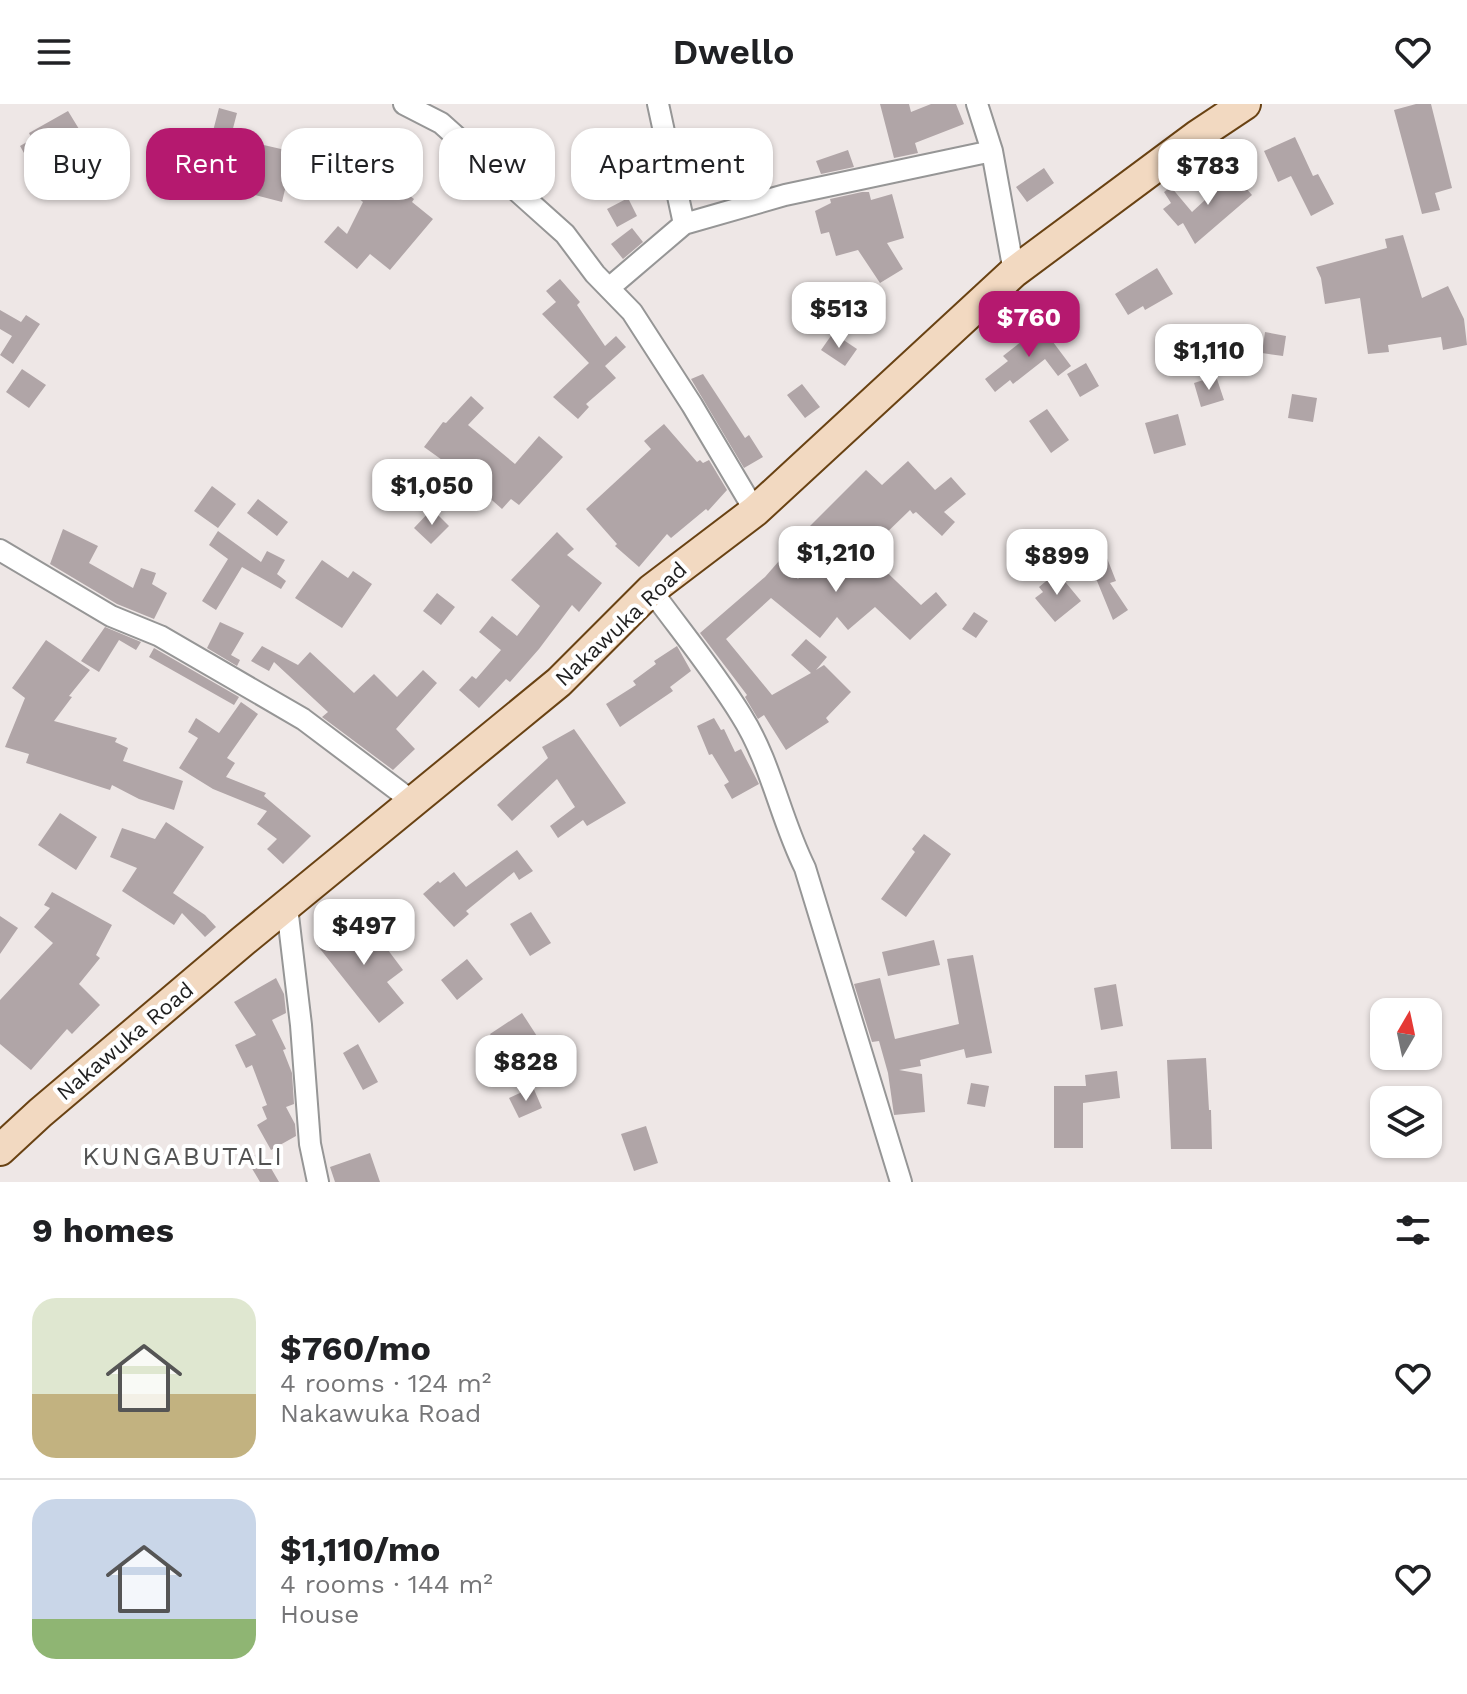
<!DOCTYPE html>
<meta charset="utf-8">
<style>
:root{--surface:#fff;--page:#f2f2f2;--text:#202124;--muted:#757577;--line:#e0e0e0;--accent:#b5196f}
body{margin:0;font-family:"Work Sans",sans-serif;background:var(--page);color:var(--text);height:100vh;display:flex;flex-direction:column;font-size:30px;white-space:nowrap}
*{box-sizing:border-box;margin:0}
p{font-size:26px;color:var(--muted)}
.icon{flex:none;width:44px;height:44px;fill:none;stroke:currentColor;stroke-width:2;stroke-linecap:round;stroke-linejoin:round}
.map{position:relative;height:1078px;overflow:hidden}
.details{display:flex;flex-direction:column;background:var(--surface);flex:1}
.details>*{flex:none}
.top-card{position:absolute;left:24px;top:24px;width:800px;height:72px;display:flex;gap:16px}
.needle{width:52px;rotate:9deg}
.controls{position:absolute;left:1370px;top:894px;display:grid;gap:16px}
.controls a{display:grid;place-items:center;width:72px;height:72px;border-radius:16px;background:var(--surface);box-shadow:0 2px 6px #0004;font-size:40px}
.price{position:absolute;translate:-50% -68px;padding:0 18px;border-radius:16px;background:#fff;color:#222;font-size:26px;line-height:52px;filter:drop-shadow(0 2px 4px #0008)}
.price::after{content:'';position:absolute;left:50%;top:48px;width:24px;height:18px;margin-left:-12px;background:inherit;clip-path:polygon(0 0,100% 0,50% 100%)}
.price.on{background:var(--accent);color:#fff}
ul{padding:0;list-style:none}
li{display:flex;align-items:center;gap:24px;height:200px;padding:0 32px}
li+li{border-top:2px solid var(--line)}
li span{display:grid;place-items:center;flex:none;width:224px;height:160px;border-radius:24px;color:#555}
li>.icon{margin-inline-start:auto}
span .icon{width:96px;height:96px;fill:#fffc;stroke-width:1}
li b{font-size:34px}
h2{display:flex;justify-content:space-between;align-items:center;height:96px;padding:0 32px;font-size:34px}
.pill{padding:0 28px;border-radius:24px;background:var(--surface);box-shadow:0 2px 6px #0004;font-size:28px;line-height:72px}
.pill.on{background:var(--accent);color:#fff}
header{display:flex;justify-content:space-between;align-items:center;height:104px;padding:0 32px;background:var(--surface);font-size:36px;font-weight:600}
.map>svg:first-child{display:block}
.building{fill:#b0a5a7}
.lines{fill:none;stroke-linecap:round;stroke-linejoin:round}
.minor-casing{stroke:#969696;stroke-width:24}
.secondary-casing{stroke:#694213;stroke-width:34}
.minor{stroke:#fff;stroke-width:20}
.secondary{stroke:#f2d9c1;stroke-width:30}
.labels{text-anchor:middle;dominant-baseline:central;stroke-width:8;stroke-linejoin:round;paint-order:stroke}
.street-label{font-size:22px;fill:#1f1f1f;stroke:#fff}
.quarter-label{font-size:26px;letter-spacing:2px;fill:#525252;stroke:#fff}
</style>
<header><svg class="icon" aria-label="menu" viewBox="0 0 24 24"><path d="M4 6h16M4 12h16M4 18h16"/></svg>Dwello<svg class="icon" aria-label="heart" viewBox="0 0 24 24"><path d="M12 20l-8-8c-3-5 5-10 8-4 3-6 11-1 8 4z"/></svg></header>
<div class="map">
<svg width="1467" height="1078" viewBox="0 0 1467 1078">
<rect width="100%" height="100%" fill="#eee7e6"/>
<path class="building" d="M 880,0 L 909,0 L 911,8 L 931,0 L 956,0 L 964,20 L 915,39 L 918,49 L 894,54 Z
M 1416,0 L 1431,0 L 1452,84 L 1435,89 L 1440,106 L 1422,110 L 1394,6 Z
M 219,4 L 237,9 L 231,32 L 213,27 Z
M 68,7 L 79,25 L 41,46 L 47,57 L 33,65 L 20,42 L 32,35 L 29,29 Z
M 1295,33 L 1313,72 L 1318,70 L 1334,100 L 1311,112 L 1291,72 L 1278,78 L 1264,47 Z
M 251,38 L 294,48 L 282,98 L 239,87 Z
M 848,46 L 854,63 L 821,70 L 816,57 Z
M 1044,64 L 1054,79 L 1027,98 L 1016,83 Z
M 1231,67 L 1252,91 L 1195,140 L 1183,119 L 1178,122 L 1163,105 L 1171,99 L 1164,88 L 1171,83 L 1192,108 L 1218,84 L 1215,81 Z
M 379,68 L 414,95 L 412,98 L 433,115 L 390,166 L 370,150 L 357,165 L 324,138 L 338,122 L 347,130 L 363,98 L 358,94 Z
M 862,88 L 869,88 L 871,96 L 892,90 L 904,134 L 887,139 L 903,165 L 880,179 L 858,146 L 836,152 L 829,128 L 821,130 L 815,107 L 831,99 L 830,95 Z
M 628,94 L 637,112 L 617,123 L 607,105 Z
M 632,124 L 643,138 L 623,155 L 611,140 Z
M 1403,131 L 1422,194 L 1448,182 L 1464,215 L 1467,241 L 1443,246 L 1441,233 L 1388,241 L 1389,248 L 1368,250 L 1360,194 L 1325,200 L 1321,174 L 1316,163 L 1387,144 L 1385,135 Z
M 1157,164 L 1173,190 L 1145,206 L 1143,202 L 1128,211 L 1115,190 Z
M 560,175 L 580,198 L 577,201 L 605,242 L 616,232 L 626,243 L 605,262 L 616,274 L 586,300 L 589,303 L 578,315 L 553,293 L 589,259 L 542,210 L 556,198 L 546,187 Z
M 0,206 L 21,218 L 26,211 L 40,220 L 13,260 L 0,251 L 12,232 L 0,225 Z
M 1041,222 L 1071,262 L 1058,272 L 1045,255 L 1013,280 L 1010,276 L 995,288 L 985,275 L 1008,257 L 1003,252 Z
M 1265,228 L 1286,232 L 1283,252 L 1262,249 Z
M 833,229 L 857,245 L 845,262 L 821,246 Z
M 1086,259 L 1099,282 L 1080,293 L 1067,270 Z
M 22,265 L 46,281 L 29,304 L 6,288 Z
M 703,270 L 745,334 L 749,331 L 763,353 L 744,364 L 691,275 Z
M 1216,272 L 1224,296 L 1201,303 L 1194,279 Z
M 802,280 L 820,303 L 805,314 L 787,291 Z
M 1292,290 L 1317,294 L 1313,318 L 1288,314 Z
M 471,292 L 484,304 L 468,321 L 515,360 L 539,332 L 563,353 L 519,401 L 511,395 L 502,405 L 484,389 L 481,393 L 474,387 L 472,390 L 460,380 L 462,377 L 453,370 L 456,366 L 424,343 L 443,318 L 446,319 Z
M 1047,305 L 1069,336 L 1051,349 L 1029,317 Z
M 1178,310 L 1186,341 L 1154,350 L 1145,319 Z
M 664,320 L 697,358 L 700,356 L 703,359 L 709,356 L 727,386 L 708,407 L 706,405 L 671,434 L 667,430 L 639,463 L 615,442 L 617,440 L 586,405 L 651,345 L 644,337 Z
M 908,357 L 935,386 L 951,373 L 966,390 L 944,408 L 955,418 L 942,432 L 916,408 L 913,410 L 910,406 L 877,438 L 882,443 L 872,454 L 921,501 L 936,488 L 947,501 L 910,536 L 875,503 L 848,526 L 837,513 L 820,534 L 771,494 L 726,535 L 772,591 L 811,569 L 791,551 L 806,535 L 827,553 L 816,566 L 824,561 L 851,588 L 826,614 L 829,618 L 786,646 L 764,611 L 758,615 L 745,593 L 747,591 L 700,529 L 765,473 L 779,457 L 798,475 L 819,453 L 799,433 L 866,366 L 882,381 Z
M 212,382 L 236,400 L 218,424 L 194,407 Z
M 258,395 L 288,418 L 277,432 L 247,409 Z
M 432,405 L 449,422 L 431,440 L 414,424 Z
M 63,425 L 98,442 L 89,459 L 133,484 L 141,464 L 156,469 L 152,480 L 167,489 L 154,515 L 117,500 L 50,460 Z
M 218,427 L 261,458 L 267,447 L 285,456 L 277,470 L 286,477 L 281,485 L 242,463 L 216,506 L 202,497 L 228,455 L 209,441 Z
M 557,428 L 574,445 L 567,451 L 602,479 L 579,508 L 572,501 L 539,545 L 510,578 L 506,575 L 479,604 L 459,586 L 472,572 L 476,575 L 501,546 L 479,528 L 492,512 L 517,532 L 540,502 L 511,476 Z
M 1103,444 L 1116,477 L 1110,479 L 1128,506 L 1113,516 L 1086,450 Z
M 322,456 L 348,474 L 353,467 L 372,480 L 342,524 L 295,494 Z
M 1057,468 L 1081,497 L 1055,518 L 1035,494 L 1043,488 L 1039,483 Z
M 437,489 L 455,503 L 441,521 L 423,507 Z
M 974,508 L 988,517 L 976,534 L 962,525 Z
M 220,518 L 244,529 L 231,551 L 240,556 L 237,562 L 207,544 Z
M 105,523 L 141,538 L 136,546 L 119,536 L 99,568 L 81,557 Z
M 46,536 L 90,566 L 69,592 L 72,593 L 54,617 L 117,634 L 115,638 L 128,644 L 123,657 L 183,677 L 174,706 L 139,695 L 112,681 L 110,686 L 26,659 L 29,650 L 5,643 L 25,594 L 12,584 Z
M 262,542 L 298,561 L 310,548 L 354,589 L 374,570 L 397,593 L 423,566 L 437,579 L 396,625 L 415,645 L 393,666 L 322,613 L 328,608 L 274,558 L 269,567 L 251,557 Z
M 677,542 L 691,567 L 670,583 L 673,587 L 620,623 L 606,600 L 636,581 L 633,577 L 656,560 L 654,557 Z
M 154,544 L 239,593 L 234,601 L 149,553 Z
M 241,598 L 258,610 L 227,654 L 235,659 L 226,673 L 266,689 L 264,692 L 311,732 L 283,760 L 267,745 L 277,735 L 257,720 L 267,707 L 213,685 L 179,664 L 198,634 L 188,628 L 196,614 L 219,629 Z
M 714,614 L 721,626 L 724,625 L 735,648 L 741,645 L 759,680 L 732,695 L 724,681 L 729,678 L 712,650 L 709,651 L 697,622 Z
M 574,625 L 626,699 L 587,722 L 583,716 L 558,734 L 550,722 L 575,703 L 557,675 L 512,717 L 497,701 L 548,654 L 542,643 Z
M 60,709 L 97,733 L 76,766 L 38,741 Z
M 166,718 L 204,743 L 173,789 L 205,811 L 216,823 L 205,833 L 182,809 L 174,821 L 122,787 L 137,764 L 110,753 L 122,724 L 155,735 Z
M 924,730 L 951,750 L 906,813 L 881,795 L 915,748 L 912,745 Z
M 517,746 L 533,767 L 519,776 L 514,768 L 466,807 L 469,810 L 454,823 L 423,790 L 438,777 L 440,779 L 454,768 L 466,783 Z
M 52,788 L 112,821 L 96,851 L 100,854 L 79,880 L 100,901 L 72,930 L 67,925 L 31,966 L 0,940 L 0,896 L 53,839 L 34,823 L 50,804 L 44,801 Z
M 531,808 L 551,839 L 530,852 L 510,820 Z
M 0,812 L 18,824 L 0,850 Z
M 350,812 L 377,842 L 382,838 L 403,866 L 387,878 L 404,899 L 379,919 L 317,841 Z
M 934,836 L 940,861 L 888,872 L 882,848 Z
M 973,851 L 992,949 L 966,954 L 964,945 L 920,956 L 921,962 L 899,966 L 922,970 L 925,1008 L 894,1011 L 888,969 L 879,937 L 872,938 L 854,880 L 880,874 L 895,935 L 959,920 L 947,855 Z
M 467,855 L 483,875 L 457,896 L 441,876 Z
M 276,874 L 284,890 L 286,909 L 272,916 L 286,945 L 283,946 L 292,969 L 294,1000 L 286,1003 L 295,1020 L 296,1032 L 271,1046 L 257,1021 L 267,1015 L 262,1003 L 267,1001 L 252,961 L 246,964 L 235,941 L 256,931 L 234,898 Z
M 1116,880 L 1123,922 L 1101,926 L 1094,884 Z
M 522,909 L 546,946 L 514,967 L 490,930 Z
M 358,940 L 378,978 L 363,986 L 343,949 Z
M 1206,954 L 1209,1006 L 1211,1006 L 1212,1045 L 1171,1045 L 1167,956 Z
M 1117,967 L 1120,994 L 1083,999 L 1083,1044 L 1054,1044 L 1054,982 L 1086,982 L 1085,971 Z
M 971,979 L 989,982 L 985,1003 L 967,1000 Z
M 533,983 L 542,1004 L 519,1014 L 509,994 Z
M 646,1022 L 658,1059 L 634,1067 L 621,1030 Z
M 261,1047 L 279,1078 L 260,1078 L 247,1056 Z
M 370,1049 L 380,1078 L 335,1078 L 330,1063 Z"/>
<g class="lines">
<defs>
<path id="minor" d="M 404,0 L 441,19 L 565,130 L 595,170 L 632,208 L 692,301 L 755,407
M 658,0 L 684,120
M 977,0 L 992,47 L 1014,168
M 609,184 L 684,120 L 785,91 L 992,47
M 0,446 L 111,512 L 160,532 L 303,615 L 412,697
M 651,486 C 681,527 714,567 741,611 C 771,658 780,714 805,764 L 901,1078
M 287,803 L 301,921 L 310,1040 L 318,1078"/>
<path id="secondary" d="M 0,1046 L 40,1009 L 243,837 L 559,578 L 651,486 L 755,407 L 1014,168 L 1197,32 L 1245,0"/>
</defs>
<use href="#minor" class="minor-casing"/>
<use href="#secondary" class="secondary-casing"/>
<use href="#minor" class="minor"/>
<use href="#secondary" class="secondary"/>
</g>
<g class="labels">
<g class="street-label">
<text transform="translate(621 520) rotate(-43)">Nakawuka Road</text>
<text transform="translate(125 937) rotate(-40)">Nakawuka Road</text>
</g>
<g class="quarter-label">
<text x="183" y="1052">KUNGABUTALI</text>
</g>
</g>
</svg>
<div class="controls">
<a><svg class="needle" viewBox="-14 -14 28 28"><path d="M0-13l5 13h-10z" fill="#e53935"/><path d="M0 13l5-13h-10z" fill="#757577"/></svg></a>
<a><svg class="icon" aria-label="layers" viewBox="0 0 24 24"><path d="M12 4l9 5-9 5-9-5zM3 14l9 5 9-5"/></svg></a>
</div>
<b class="price" style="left:1208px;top:103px">$783</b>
<b class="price" style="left:839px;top:246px">$513</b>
<b class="price on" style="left:1029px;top:255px">$760</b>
<b class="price" style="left:1209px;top:288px">$1,110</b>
<b class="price" style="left:432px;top:423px">$1,050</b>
<b class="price" style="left:836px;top:490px">$1,210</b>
<b class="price" style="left:1057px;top:493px">$899</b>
<b class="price" style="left:364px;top:863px">$497</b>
<b class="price" style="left:526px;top:999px">$828</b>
<div class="top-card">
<a class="pill">Buy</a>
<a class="pill on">Rent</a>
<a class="pill">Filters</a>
<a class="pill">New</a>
<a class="pill">Apartment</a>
</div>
</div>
<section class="details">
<h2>9 homes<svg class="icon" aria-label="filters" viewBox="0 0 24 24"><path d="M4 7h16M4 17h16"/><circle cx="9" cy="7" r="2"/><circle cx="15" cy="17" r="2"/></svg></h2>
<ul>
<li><span style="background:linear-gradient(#dfe7d0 60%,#c2b280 0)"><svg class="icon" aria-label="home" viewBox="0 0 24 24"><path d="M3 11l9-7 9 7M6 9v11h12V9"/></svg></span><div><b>$760/mo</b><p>4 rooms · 124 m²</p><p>Nakawuka Road</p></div><svg class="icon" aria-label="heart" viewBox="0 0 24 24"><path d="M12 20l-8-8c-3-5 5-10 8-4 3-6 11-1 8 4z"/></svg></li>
<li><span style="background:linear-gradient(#c9d6e8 75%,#8fb573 0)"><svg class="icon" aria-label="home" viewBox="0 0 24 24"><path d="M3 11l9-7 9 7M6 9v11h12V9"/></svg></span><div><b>$1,110/mo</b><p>4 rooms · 144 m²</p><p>House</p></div><svg class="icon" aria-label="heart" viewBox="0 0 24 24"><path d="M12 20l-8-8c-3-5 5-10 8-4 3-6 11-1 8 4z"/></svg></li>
</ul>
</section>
